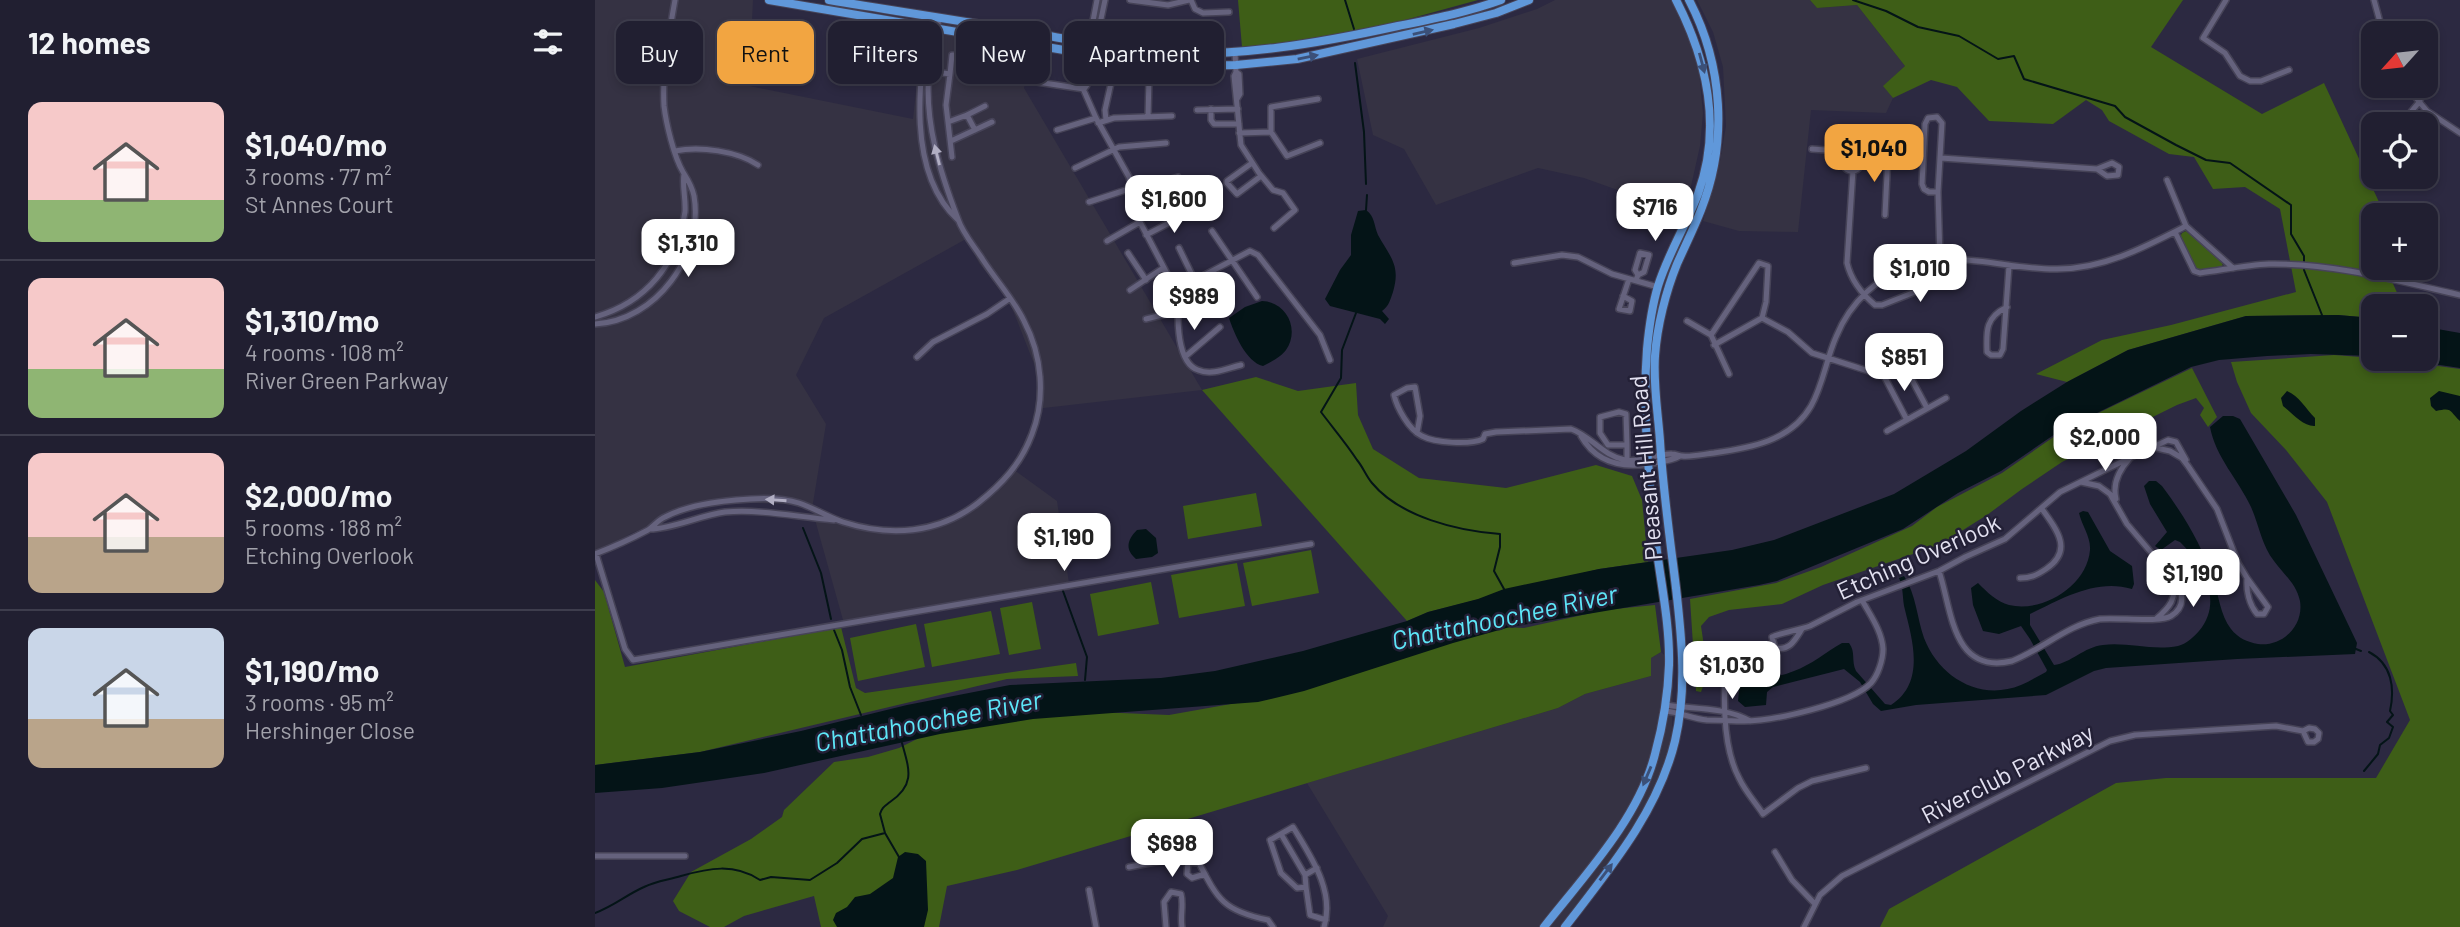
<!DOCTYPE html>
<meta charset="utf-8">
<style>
:root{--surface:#211f31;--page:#292739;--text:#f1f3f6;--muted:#a2a2ab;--line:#3e3d4d;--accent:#f2a541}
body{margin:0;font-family:Barlow,sans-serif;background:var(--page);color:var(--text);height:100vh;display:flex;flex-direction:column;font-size:26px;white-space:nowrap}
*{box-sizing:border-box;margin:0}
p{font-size:23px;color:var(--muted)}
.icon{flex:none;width:38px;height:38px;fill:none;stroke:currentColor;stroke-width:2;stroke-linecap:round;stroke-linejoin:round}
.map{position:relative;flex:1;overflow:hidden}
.details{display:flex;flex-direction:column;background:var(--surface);width:595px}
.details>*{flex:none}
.guide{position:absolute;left:21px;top:21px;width:665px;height:63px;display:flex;gap:14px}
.needle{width:46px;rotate:243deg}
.fabs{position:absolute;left:1766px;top:21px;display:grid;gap:14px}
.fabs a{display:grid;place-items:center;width:77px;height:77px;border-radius:14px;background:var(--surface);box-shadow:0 4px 10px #0003,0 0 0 2px var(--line);font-size:35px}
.price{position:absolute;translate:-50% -60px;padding:0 16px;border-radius:14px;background:#fff;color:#222;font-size:23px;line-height:46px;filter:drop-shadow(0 2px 4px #0008)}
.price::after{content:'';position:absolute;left:50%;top:42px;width:21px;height:16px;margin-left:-10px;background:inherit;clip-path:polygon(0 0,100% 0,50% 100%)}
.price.on{background:var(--accent);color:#111}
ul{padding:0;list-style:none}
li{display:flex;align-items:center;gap:21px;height:175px;padding:0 28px}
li+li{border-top:2px solid var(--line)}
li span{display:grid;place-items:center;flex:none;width:196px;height:140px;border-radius:14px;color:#555}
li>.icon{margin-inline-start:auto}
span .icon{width:84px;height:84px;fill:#fffc;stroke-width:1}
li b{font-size:30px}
h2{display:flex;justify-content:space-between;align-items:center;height:84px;padding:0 28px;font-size:30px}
.tag{padding:0 24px;border-radius:14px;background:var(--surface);box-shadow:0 4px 10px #0003,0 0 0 2px var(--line);font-size:24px;line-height:63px}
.tag.on{background:var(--accent);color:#111}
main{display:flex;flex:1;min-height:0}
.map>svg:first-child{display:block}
.commercial{fill:#353243}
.green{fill:#3e5e17}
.water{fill:#041417}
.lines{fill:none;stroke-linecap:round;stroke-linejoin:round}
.stream{stroke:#041417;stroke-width:2}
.minor-casing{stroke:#464357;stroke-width:8}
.trunk-casing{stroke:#464357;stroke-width:10}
.minor{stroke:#65627d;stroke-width:5}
.trunk{stroke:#6098da;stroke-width:8}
.oneway{fill:#3b5078}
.oneway2{fill:#b1aec3}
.labels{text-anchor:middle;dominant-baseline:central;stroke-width:5;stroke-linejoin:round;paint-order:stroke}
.street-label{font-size:24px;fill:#e3e1f1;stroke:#232036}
.water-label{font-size:26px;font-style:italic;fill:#5de6f8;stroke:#232036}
</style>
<main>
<section class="details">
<h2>12 homes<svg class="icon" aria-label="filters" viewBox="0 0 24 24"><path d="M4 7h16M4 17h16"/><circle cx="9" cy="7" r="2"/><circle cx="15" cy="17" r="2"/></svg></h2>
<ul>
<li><span style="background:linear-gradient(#f6c9c9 70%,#8fb573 0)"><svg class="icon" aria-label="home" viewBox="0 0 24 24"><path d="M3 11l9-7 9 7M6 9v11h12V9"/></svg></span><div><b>$1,040/mo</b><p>3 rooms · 77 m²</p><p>St Annes Court</p></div></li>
<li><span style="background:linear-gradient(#f6c9c9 65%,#8fb573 0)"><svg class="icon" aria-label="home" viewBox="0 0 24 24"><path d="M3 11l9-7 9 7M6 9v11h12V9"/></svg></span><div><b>$1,310/mo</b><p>4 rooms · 108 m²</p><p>River Green Parkway</p></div></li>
<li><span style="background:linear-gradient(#f6c9c9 60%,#b9a48a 0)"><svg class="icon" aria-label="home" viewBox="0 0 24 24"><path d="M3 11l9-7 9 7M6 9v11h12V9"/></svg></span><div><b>$2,000/mo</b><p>5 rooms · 188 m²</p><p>Etching Overlook</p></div></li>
<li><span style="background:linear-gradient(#c9d6e8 65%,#b9a48a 0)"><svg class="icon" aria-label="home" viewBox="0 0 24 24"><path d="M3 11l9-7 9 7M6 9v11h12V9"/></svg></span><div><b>$1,190/mo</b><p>3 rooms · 95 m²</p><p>Hershinger Close</p></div></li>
</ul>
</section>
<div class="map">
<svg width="1865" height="927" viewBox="0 0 1865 927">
<rect width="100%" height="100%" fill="#2c2941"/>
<path class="commercial" d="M 0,0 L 158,0 L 154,86 L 318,119 L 327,35 L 325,21 L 438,33 L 429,88 L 607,390 L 440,409 L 443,374 L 423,323 L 414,301 L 384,263 L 371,239 L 229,318 L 201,375 L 231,424 L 217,509 L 271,527 L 319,527 L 360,514 L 398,491 L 418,469 L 462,501 L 475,590 L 248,620 L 217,509 L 198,504 L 123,502 L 96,509 L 68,520 L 35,534 L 5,552 L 0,551 Z
M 960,0 L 1076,0 L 1084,12 L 1095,39 L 1104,71 L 1108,113 L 1105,146 L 1094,195 L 1084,212 L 989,178 L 943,168 L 841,205 L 809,149 L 778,135 L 762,59 L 884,28 L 942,9 Z
M 1102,0 L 1215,0 L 1222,8 L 1262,5 L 1310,66 L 1289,86 L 1298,98 L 1291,113 L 1216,110 L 1203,232 L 1144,231 L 1108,221 L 1125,161 L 1131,126 L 1128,67 L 1118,32 Z
M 1066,652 L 1078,663 L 1077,748 L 1048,816 L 968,927 L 788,927 L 793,916 L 712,783 L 963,708 L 990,694 L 1056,676 L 1056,658 Z"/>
<path class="green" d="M 643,0 L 883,0 L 788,26 L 649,50 L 647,47 Z
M 1215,0 L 1588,0 L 1556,47 L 1667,114 L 1729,83 L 1790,215 L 1778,215 L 1778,268 L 1791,268 L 1808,306 L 1778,306 L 1778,318 L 1743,315 L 1651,316 L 1533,350 L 1472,382 L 1441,374 L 1507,340 L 1576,325 L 1701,292 L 1685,209 L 1650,187 L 1618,189 L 1599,157 L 1574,154 L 1514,121 L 1507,110 L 1491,100 L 1458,124 L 1394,121 L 1362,87 L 1336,80 L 1298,98 L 1288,86 L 1310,66 L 1262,5 L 1222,8 Z
M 1591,231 L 1628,262 L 1627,267 L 1606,270 L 1600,268 L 1585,237 L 1587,233 Z
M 1739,355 L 1792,359 L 1865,369 L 1865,927 L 1285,927 L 1294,909 L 1521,783 L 1571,778 L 1781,778 L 1815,720 L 1732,502 L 1691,450 L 1656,413 L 1642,382 L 1636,362 Z
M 1597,368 L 1622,417 L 1613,427 L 1605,415 L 1609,408 L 1601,398 L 1582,405 L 1467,462 L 1427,489 L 1392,515 L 1344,545 L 1228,585 L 1187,604 L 1134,610 L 1114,617 L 1106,626 L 1110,653 L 1107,657 L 1110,681 L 1106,692 L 1101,691 L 1095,599 L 1181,583 L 1226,567 L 1317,526 L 1342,507 L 1407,473 L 1470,429 Z
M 661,377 L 703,391 L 761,383 L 763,415 L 778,449 L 824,478 L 911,488 L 1001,465 L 1037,476 L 1047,500 L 1053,562 L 1004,569 L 833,612 L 812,621 L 607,390 Z
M 661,493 L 667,526 L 593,539 L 588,506 Z
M 716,550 L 724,593 L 657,606 L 648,563 Z
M 642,563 L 650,606 L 584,618 L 576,575 Z
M 0,580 L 9,592 L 30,667 L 246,627 L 261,688 L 270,693 L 481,663 L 483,676 L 412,679 L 105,752 L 0,765 Z
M 556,582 L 564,624 L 503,636 L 495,594 Z
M 437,602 L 446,649 L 414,655 L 405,608 Z
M 1060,605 L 1066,652 L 1056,658 L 1056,676 L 990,694 L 963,708 L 422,870 L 352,886 L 344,927 L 226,927 L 219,896 L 149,916 L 129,927 L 115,927 L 84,911 L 78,901 L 96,872 L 156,839 L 187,817 L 189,810 L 239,762 L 273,757 L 304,748 L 326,737 L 369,722 L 502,712 L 574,715 L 647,702 L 888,626 L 929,628 L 1010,610 Z
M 396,611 L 405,654 L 337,667 L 329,624 Z
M 321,624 L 330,667 L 263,681 L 255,638 Z"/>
<path class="water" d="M 771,210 C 780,216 779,226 783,235 C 795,257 806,265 798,292 C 795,300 794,306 787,311 L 794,319 L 790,324 L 785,319 L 735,306 L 730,299 L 745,270 L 756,255 L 756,235 L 763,211 Z
M 667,301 C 692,302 705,330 691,350 C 686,357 676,362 668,366 C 651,362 639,333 634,318 L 650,307 Z
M 1743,315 L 1778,318 L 1778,356 L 1716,354 L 1672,356 L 1624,360 L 1596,367 L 1463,432 L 1406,471 L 1363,493 L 1308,529 L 1182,581 L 1164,585 L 915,627 L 858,643 L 709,691 L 663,702 L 438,719 L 345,734 L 169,773 L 67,788 L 0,793 L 0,765 L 105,752 L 206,731 L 312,705 L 415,685 L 566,678 L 620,671 L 708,651 L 812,621 L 833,612 L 883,599 L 909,589 L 1004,569 L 1137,550 L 1179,540 L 1299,494 L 1371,451 L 1426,411 L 1472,382 L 1533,350 L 1651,316 Z
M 1831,327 L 1865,333 L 1865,368 L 1805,359 L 1830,359 Z
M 1692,391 C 1704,396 1711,409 1720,418 L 1720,426 C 1709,427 1697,413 1688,406 L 1686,398 Z
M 1844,391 L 1865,396 L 1865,421 C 1854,411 1858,407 1841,411 L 1836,406 L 1835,398 Z
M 1628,416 L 1638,416 L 1645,419 L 1701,515 L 1762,643 L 1760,654 L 1642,659 L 1511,668 L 1499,671 L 1451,695 L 1321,705 L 1286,711 L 1278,704 L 1265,682 L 1249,669 L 1178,687 L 1172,692 L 1171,705 L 1150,707 L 1143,701 L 1145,681 C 1163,676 1181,679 1199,671 C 1216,665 1231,652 1247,643 L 1254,643 C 1261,652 1256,661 1261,671 L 1290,704 L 1296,705 C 1330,683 1318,642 1310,610 C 1307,599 1309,589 1304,578 L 1309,576 C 1321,594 1322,618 1329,638 C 1344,677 1385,702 1426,685 C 1435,681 1443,676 1451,672 L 1452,670 L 1435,639 L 1426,626 L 1404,634 L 1388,631 L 1378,605 L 1376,588 L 1383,583 C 1392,592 1402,602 1414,605 C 1448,613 1492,586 1495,550 C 1496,537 1487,526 1484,513 L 1488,511 L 1493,512 L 1515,551 L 1537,566 L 1539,584 L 1537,589 C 1501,578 1466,599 1435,614 L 1435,625 L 1459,665 C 1476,663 1489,647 1508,645 C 1533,642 1557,651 1583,646 C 1591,644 1599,637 1604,631 C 1629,601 1608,565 1585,542 L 1580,540 L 1566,550 L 1560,546 L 1572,532 L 1555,504 L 1549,486 L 1554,481 L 1561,481 L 1567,486 C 1588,514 1607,545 1618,579 C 1624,595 1625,615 1636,629 C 1643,638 1652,642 1663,644 C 1687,647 1709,626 1705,601 C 1701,583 1689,575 1679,561 C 1667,546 1664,525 1656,507 C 1643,479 1621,458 1615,427 Z
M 551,529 L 561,538 L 563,553 L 557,557 L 541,559 C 529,549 533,539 542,530 Z
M 310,852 L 323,854 L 331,861 L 333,910 L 329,927 L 242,927 L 238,920 L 241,913 L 252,907 L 260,897 L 275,894 L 298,878 L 303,857 Z"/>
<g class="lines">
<path class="stream" d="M 750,0 L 759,29
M 1258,0 L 1291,11 L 1323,27 L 1364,36 L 1403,59 L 1419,56 L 1429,79 L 1520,106 L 1530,117 L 1581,145 L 1611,160 L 1635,163 L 1696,205 L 1696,234 L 1709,256 L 1709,270 L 1727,315 L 1726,317
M 760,63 L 769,132 L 771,184
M 771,210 L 772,195
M 761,313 L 747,350 L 746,378 L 726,412 C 738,428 751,443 762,460 C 768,467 771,476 777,483 C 805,517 863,531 905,534 L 905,547 L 899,571 L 909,589
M 208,528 L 226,573 L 236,619
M 468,591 L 492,657 L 490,680
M 239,630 L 247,650 L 255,687 L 266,715
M 1761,649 L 1766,651
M 1769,771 L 1783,754 L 1785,745 L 1794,738 L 1798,727 L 1792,722 L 1798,715 L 1795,711 C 1800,688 1797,664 1774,652
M 304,857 L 290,833 L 285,814 C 287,807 290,806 295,802 C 321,784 314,769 307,743
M 0,913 C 19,906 31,895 49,887 C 61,881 73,880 86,876 C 114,868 139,863 165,880 L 176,877 L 215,880 L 242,863 L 267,839 L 290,833"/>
<defs>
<path id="minor" d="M 502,0 L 486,84 L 501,118 L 534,177 L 545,222 L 578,285 L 583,289
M 535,0 L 573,5 L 594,0
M 596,0 L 600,9 L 608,13 L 634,12
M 1631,0 L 1608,38 L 1630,53 L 1645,76 L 1655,81 L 1666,81 L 1694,70
M 1779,0 L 1788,33
M 334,16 C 324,80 311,172 363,220
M 504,30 L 509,39 L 517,47
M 640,53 L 641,72 L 639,76 L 646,145 L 664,173 L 678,190 L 688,193 L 700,210 L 679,228
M 333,71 L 355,74 L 357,55 L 377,55
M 641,72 L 644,74 L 645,94 L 642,99
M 355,74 L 351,105 L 357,157
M 442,82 L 489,89
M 1811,86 L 1832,111 L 1865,133
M 489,89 L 492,85 L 510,0
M 616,109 L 616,120 L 619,124 L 644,124
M 602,110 L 643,109
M 372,115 L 390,106
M 553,117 L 554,78
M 511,120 L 510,110 L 516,83
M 353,122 L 372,115 L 380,130
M 503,123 L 519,118 L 577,116
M 1806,124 L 1825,101
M 462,130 L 501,118
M 676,132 L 692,156 L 725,143
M 644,133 L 676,132 L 676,107 L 723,99
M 356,141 L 397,122
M 1217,149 L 1245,151 L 1251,155
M 80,151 C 105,146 142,151 163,165
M1248 162a9 9 0 1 1 18 0a9 9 0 1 1-18 0Z
M 1264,156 L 1274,153 L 1293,154 L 1290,215
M 1346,158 L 1502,169
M 657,163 L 632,181 L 632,183 L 642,194 L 666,176
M 1517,163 L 1524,167 L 1523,175 L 1512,176 L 1502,169 Z
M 480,168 L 524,147 L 571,143
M 1258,170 L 1252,263 C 1256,280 1267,294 1280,305 L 1287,305 L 1358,277 L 1363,272 L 1365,261
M 1572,180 L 1591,226 L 1638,268
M 538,190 L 583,177
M 1343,192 L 1334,192 L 1329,189 L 1327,184 L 1330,124 L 1333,118 L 1342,117 L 1347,123 L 1343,192 L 1345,259
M 494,202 L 537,188
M 617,231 L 662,297
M 1580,232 L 1599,271 L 1605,273 C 1628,270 1651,265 1674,264 C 1739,263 1803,281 1865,295
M 551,235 L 595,212
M 512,241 L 545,222
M 584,248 L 600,281
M 533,253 L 551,280
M 919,263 L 967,255 L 983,257 L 1017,274 L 1063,287
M 1041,280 L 1043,275 L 1049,272 L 1054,255 L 1045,253 L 1040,270 L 1043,275
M 597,283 L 622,312
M 583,289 L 655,251 L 663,255 L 725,335 L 735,360
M 583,289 C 583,309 579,362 603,370 C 617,376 633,368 646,365
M 535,290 L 568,268
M 1028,296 L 1037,301 L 1035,311 L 1024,309 L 1034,279
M 1412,307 C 1391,317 1391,330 1392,352 L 1396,355 L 1405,355 L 1408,349 L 1414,266
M 0,317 C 52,302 82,264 90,212 C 91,199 87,186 89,174
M 1167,318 L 1193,332 L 1217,353 L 1289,376 L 1312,420
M 551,319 L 583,311
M 1092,321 L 1116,335
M 0,324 C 61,321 109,255 99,196 C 97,186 93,180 88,172 C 79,157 71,123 69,106 C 67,71 74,34 80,0
M 1119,345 L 1167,318 L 1171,302 L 1173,266 L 1164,263 L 1116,335 L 1134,374
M 591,356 L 625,327
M 322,357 L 338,342 L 392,314 L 414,299
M 1309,365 L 1332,408
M 1289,376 L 1334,352
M 1024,412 L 1031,414 L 1032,445 L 1013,445 L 1005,433 L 1005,417 Z
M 1292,431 L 1351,398
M 822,433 L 825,416 L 820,387 L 812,388 L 799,395 C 802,408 814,430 827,436 C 840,443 875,445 888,439 L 890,434 L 901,432 L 976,429 C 996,436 1008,456 1030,460 C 1046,463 1062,453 1077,454 C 1081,454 1084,456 1087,456 C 1097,457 1109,454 1119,453 C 1155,448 1196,441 1216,406 C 1228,385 1231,360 1241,337 C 1255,302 1284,275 1320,264 C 1365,251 1416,270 1462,269 C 1509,269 1550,247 1591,226
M 986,436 C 1003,466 1033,469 1064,462 C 1071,461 1078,460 1085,456
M 1558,447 L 1573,440 L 1581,442 L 1591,460
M 1032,464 L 1032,445
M 1521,499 C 1517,483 1524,470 1535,458
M 55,529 C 77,529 106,515 130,512 C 167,509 202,517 239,520
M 0,554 C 18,547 36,539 53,530 C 59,526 63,520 70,517 C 91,506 117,502 141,500 C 160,498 186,497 204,503 C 219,508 233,517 248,522 C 295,537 343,534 383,503 C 407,484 426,464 437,434 C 451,398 447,355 429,321 C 419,300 401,280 388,260 C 380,247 368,234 363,219 C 345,172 329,122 334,70 C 336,53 341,36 344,19
M 1,554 L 30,649 L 38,660 L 716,544
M 1344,571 C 1357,610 1357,675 1417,661 C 1448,649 1472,625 1505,619 C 1522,617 1564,623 1576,616 C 1589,608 1589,596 1582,583 L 1532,524 L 1515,494 L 1504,486 L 1486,482
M 1425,578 C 1436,578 1442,575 1451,569 C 1478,551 1463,531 1447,509
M 1652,578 L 1673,607 L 1669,614 L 1662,614 C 1654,604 1651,590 1652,578 Z
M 1561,619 C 1574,608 1583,598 1577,580
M 1207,629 C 1200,640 1195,651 1180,648 L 1177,637 C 1184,633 1204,630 1215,626 L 1262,602 L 1344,571 L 1370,557 L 1410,539 L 1465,492 L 1557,447 L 1575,451 L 1587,458 L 1593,466 L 1622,509 L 1643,563 L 1652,578
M 1133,649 C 1128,687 1126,744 1144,778 C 1150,791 1160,802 1168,814 L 1203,788 L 1217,781 L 1271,768
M 1070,705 C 1096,709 1132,707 1155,721
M 1070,711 C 1084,712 1098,719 1112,720 C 1124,720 1137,721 1149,721 C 1178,721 1256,704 1276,683 C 1283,675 1288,660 1288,649 C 1287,631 1275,615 1267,600
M 686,834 L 710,875
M 1180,852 L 1197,880 L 1219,903
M 0,856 L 90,856
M 593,861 L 592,874 L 597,878 L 610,874
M 534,867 L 571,860 L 604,863 C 623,900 629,911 673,920 L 678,927
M 711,887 L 710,875 L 722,868
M 494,890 L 501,927
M 571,927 L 569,902 L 576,892 L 586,894 C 589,905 585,915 587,927
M 729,927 C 740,891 716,857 698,827 L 675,840 L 686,873 L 702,888 L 711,887 L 715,915 L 731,920
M 1209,927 L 1225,895 L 1247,876 L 1515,741 L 1540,735 L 1681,726 L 1708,731 L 1714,728 L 1720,729 L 1724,733 L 1723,739 L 1719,742 L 1713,742 L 1708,731"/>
<path id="trunk" d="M 174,0 L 522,59 L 600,66 L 641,65 L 702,59 L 859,24 L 901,13 L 934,0
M 234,0 C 307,12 381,23 455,36 C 490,43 524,51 560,53 C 644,57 721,44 803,26 C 837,19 873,12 906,0
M 949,927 C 989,876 1044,818 1060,754 C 1068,725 1073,695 1074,665 C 1075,625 1066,584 1061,544 C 1054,480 1047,414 1052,349 C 1054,328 1057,306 1063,286 C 1073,254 1091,225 1103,194 C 1127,128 1112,60 1081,0
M 970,927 C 1013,871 1063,812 1080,741 C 1092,690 1087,640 1081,588 C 1075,539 1068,490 1065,441 C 1063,413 1058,384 1060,356 C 1062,326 1071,291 1082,264 C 1090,246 1099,228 1106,210 C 1133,142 1128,65 1094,0"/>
</defs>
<use href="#minor" class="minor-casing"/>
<use href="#trunk" class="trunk-casing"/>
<use href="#minor" class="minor"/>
<use href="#trunk" class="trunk"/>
</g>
<defs><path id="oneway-solid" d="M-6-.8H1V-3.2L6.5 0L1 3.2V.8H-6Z" transform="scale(1.75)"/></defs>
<g class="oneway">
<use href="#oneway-solid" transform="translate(828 32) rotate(-13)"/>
<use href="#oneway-solid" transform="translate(713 57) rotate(-11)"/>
<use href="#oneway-solid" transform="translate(1107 63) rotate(75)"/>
<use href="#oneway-solid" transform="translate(1052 776) rotate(113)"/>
<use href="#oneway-solid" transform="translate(1011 872) rotate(-53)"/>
</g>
<g class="oneway2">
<use href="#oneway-solid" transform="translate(342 155) rotate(-104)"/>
<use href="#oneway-solid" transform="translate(181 500) rotate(-176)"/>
</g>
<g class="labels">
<g class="street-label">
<text transform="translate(1050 468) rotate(-95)">Pleasant Hill Road</text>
<text transform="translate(1323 556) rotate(-24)">Etching Overlook</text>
<text transform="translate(1412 773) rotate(-27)">Riverclub Parkway</text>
</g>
<g class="water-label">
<text transform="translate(909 616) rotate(-12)">Chattahoochee River</text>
<text transform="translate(333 720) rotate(-11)">Chattahoochee River</text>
</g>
</g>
</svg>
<div class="fabs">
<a><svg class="needle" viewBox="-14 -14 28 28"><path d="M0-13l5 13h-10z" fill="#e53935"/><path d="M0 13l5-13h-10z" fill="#a2a2ab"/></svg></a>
<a><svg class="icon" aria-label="locate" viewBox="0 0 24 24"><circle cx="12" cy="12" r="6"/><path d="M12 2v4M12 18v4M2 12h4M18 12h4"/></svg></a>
<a>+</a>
<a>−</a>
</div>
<b class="price on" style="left:1279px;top:184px">$1,040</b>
<b class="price" style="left:579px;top:235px">$1,600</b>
<b class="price" style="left:1060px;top:243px">$716</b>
<b class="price" style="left:93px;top:279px">$1,310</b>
<b class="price" style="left:1325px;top:304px">$1,010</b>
<b class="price" style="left:599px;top:332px">$989</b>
<b class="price" style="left:1309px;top:393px">$851</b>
<b class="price" style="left:1510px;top:473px">$2,000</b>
<b class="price" style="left:469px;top:573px">$1,190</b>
<b class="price" style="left:1598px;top:609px">$1,190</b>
<b class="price" style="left:1137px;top:701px">$1,030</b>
<b class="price" style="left:577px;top:879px">$698</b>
<div class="guide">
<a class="tag">Buy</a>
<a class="tag on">Rent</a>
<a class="tag">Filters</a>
<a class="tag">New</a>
<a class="tag">Apartment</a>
</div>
</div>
</main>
